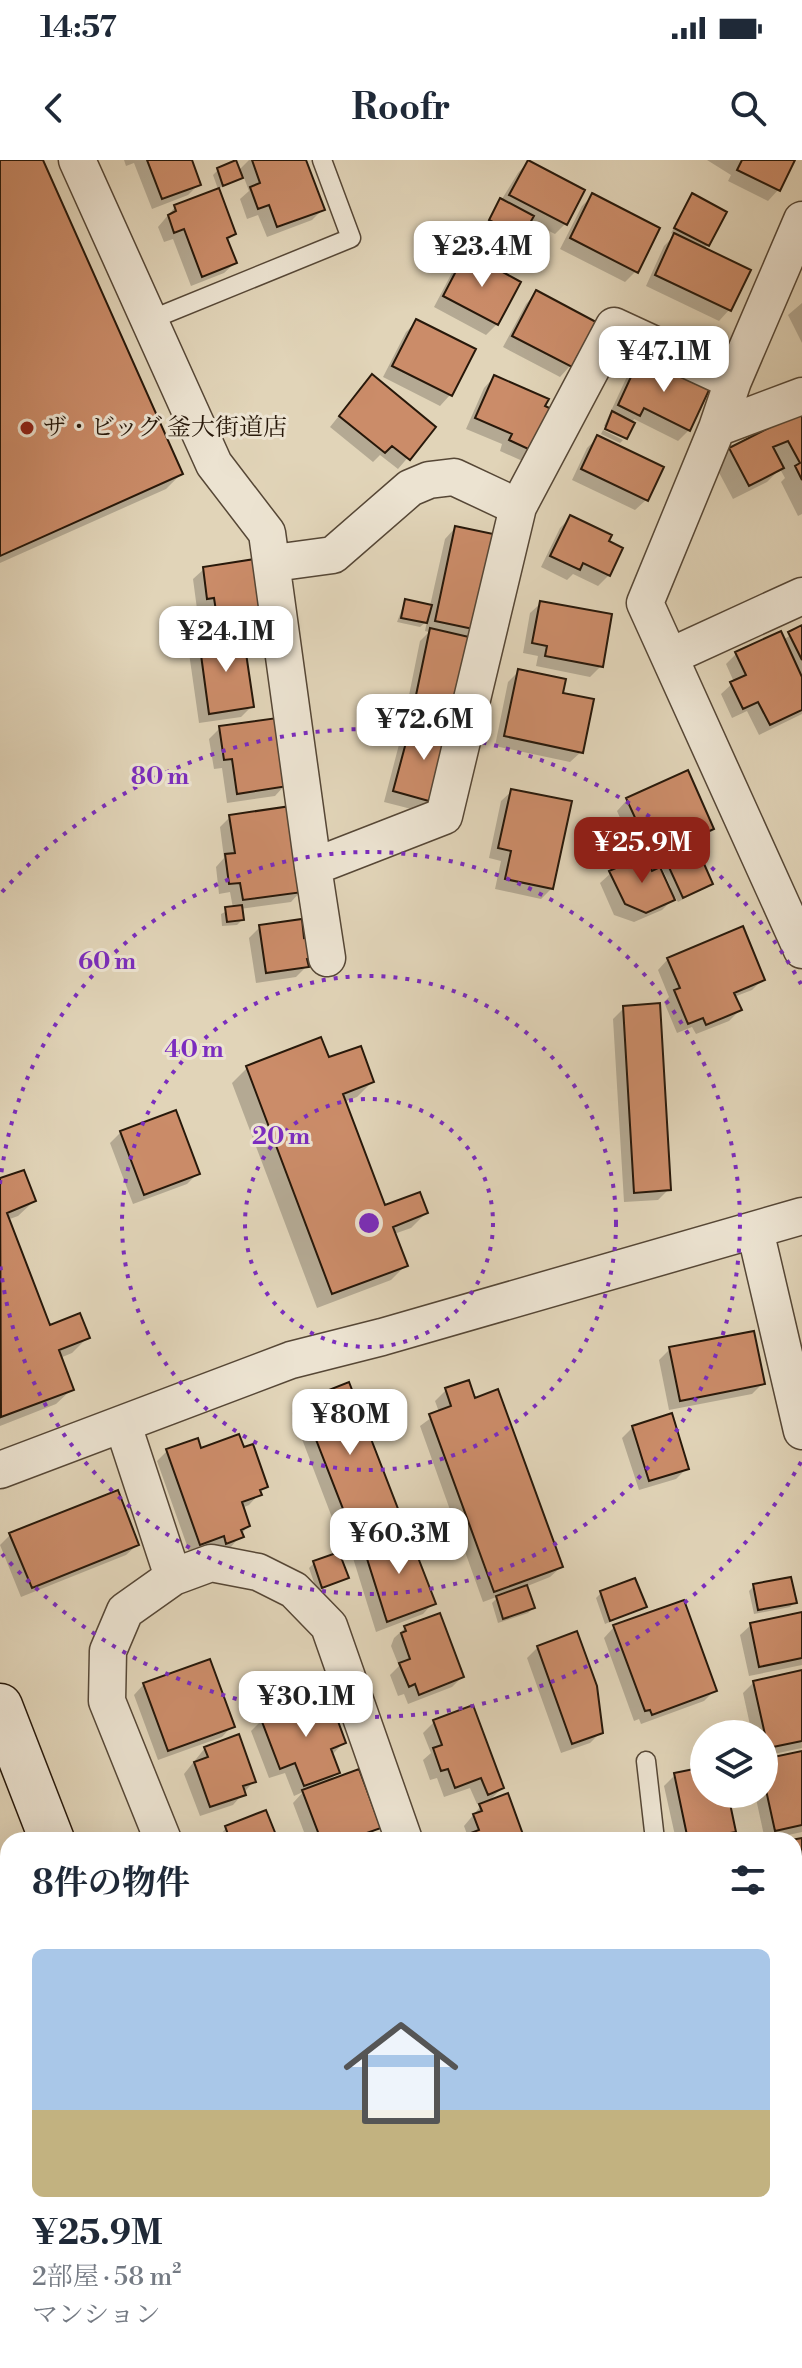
<!DOCTYPE html>
<html lang="ja">
<meta charset="utf-8">
<style>
:root{--surface:#fff;--page:#f2f2f3;--text:#1f2937;--muted:#747a83;--line:#e0e1e3;--accent:#8f2418}
body{margin:0;font-family:"Libre Bodoni","Noto Serif JP",serif;background:var(--page);color:var(--text);height:100vh;display:flex;flex-direction:column;font-size:30px;white-space:nowrap}
*{box-sizing:border-box;margin:0}
p{font-size:26px;color:var(--muted)}
.icon{flex:none;width:44px;height:44px;fill:none;stroke:currentColor;stroke-width:2;stroke-linecap:round;stroke-linejoin:round}
.map{position:relative;flex:1;overflow:hidden}
.panel{position:absolute;left:0px;top:1672px;width:802px;height:536px;display:flex;flex-direction:column;background:var(--surface);border-radius:24px 24px 0 0;box-shadow:0 8px 32px #0002}
.panel>*{flex:none}
.tools{position:absolute;left:690px;top:1560px;display:grid;gap:16px}
.tools a{display:grid;place-items:center;width:88px;height:88px;border-radius:50%;background:var(--surface);box-shadow:0 8px 32px #0002;font-size:40px}
.price{position:absolute;translate:-50% -68px;padding:0 18px;border-radius:16px;background:#fff;color:#222;font-size:26px;line-height:52px;filter:drop-shadow(0 2px 4px #0008)}
.price::after{content:'';position:absolute;left:50%;top:48px;width:24px;height:18px;margin-left:-12px;background:inherit;clip-path:polygon(0 0,100% 0,50% 100%)}
.price.on{background:var(--accent);color:#fff}
ul{padding:0;list-style:none}
li{display:grid;align-content:center;gap:16px;height:424px;padding:0 32px}
li+li{border-top:2px solid var(--line)}
li span{display:grid;place-items:center;height:248px;border-radius:12px;color:#555}
li>.icon{margin-inline-start:auto}
span .icon{width:144px;height:144px;fill:#fffc;stroke-width:1}
li b{font-size:34px}
h2{display:flex;justify-content:space-between;align-items:center;height:96px;padding:0 32px;font-size:34px}
.status{display:flex;justify-content:space-between;align-items:center;height:56px;padding:0 40px;background:var(--surface);direction:ltr}
.status svg{height:22px;fill:currentColor}
header{display:flex;justify-content:space-between;align-items:center;height:104px;padding:0 32px;background:var(--surface);font-size:36px;font-weight:700}
.map>svg:first-child{display:block}
.shadow{fill:#0003;fill-rule:evenodd}
.building{fill:#cb8c69;stroke:#27180a;stroke-width:2}
.lines{fill:none;stroke-linecap:round;stroke-linejoin:round}
.lane-casing{stroke:#564736;stroke-width:21}
.street-casing{stroke:#564736;stroke-width:39}
.secondary-casing{stroke:#27180a;stroke-width:47}
.lane{stroke:#ece3d1;stroke-width:18}
.street{stroke:#ece3d1;stroke-width:36}
.secondary{stroke:#ece3d1;stroke-width:44}
.ring{fill:none;stroke:#7b2cbf;stroke-width:4;stroke-dasharray:4 8}
.poi-dot{fill:#8f2418;stroke:#ece3d1;stroke-width:3}
.labels{text-anchor:middle;dominant-baseline:central;stroke-width:6;stroke-linejoin:round;paint-order:stroke}
.poi-label{font-size:24px;fill:#27180a;stroke:#ece3d1;text-anchor:start}
.centre{fill:#7b2cbf;stroke:#ece3d1;stroke-width:4}
.ring-label{font-size:24px;text-anchor:middle;font-weight:bold;fill:#7b2cbf;stroke:#ece3d1;stroke-width:6;stroke-linejoin:round;paint-order:stroke}
</style>
<div class="status"><b>14:57</b><svg viewBox="0 0 49 12"><path d="M0 12V9h3v3zM5 12V6h3v6zM10 12V3h3v9zM15 12V0h3v12zM26 1h20v11H26zM47 4h2v5h-2z"/></svg></div>
<header><svg class="icon" aria-label="back" viewBox="0 0 24 24"><path d="M15 5l-7 7 7 7"/></svg>Roofr<svg class="icon" aria-label="search" viewBox="0 0 24 24"><circle cx="10" cy="10" r="6"/><path d="M15 15l6 6"/></svg></header>
<div class="map">
<svg width="802" height="2208" viewBox="0 0 802 2208">
<rect width="100%" height="100%" fill="#e1d4b8"/>
<filter id="stains"><feTurbulence type="fractalNoise" baseFrequency=".0025" numOctaves="4"/><feColorMatrix values="0 0 0 0 .2 0 0 0 0 .09 0 0 0 0 .02 0 0 0 .5 -.17"/></filter>
<radialGradient id="worn" r=".72"><stop offset=".6" stop-color="#630" stop-opacity="0"/><stop offset="1" stop-color="#630" stop-opacity=".3"/></radialGradient>
<path class="shadow" d="M 0,0 L 41,0 L 181,314 L 166,329 L 0,403 Z
M 124,0 L 190,0 L 199,24 L 188,35 L 152,49 L 134,3 L 126,6 Z
M 249,0 L 304,0 L 323,49 L 312,60 L 267,77 L 258,55 L 247,59 L 240,39 L 249,31 L 243,15 L 218,29 L 213,15 L 218,10 L 238,11 Z
M 707,0 L 793,0 L 778,30 L 768,41 L 728,21 L 731,15 Z
M 528,2 L 565,64 L 555,74 L 529,61 L 516,81 L 486,65 L 518,13 Z
M 592,36 L 636,111 L 625,122 L 560,89 L 582,46 Z
M 692,36 L 708,85 L 703,89 L 729,150 L 719,161 L 646,126 L 664,86 L 675,75 L 671,73 Z
M 175,47 L 234,74 L 227,81 L 235,103 L 224,113 L 191,126 L 173,79 L 164,82 L 158,67 Z
M 466,95 L 497,164 L 486,175 L 434,147 L 456,105 Z
M 536,133 L 594,163 L 570,206 L 560,217 L 503,187 L 526,144 Z
M 802,143 L 802,183 L 788,155 Z
M 416,162 L 450,235 L 440,246 L 383,217 L 406,172 Z
M 642,198 L 689,270 L 678,281 L 634,259 L 626,277 L 604,266 L 631,208 Z
M 494,217 L 546,240 L 527,303 L 500,291 L 502,284 L 466,269 L 484,228 Z
M 362,227 L 434,267 L 398,309 L 380,295 L 373,302 L 330,267 Z
M 802,253 L 802,354 L 798,356 L 781,322 L 785,318 L 780,309 L 767,322 L 733,339 L 715,305 L 730,290 Z
M 603,270 L 623,280 L 620,283 L 601,274 Z
M 597,278 L 646,340 L 635,350 L 572,320 L 587,288 Z
M 571,357 L 606,382 L 609,415 L 598,426 L 573,414 L 567,420 L 541,407 L 560,368 Z
M 455,368 L 496,377 L 451,560 L 406,550 L 420,481 L 429,472 L 425,471 L 427,461 L 420,467 L 397,462 L 405,441 L 430,446 L 445,379 Z
M 204,409 L 261,456 L 250,467 L 208,473 L 204,447 L 197,449 L 193,419 Z
M 541,443 L 601,506 L 590,517 L 536,506 L 538,496 L 523,493 L 530,453 Z
M 802,468 L 802,554 L 759,575 L 747,551 L 732,558 L 721,534 L 734,522 L 726,504 L 737,493 L 783,480 Z
M 200,482 L 252,546 L 241,557 L 199,563 L 189,493 Z
M 519,511 L 581,592 L 570,602 L 495,586 L 508,522 Z
M 412,562 L 434,642 L 423,652 L 384,642 L 402,573 Z
M 220,568 L 285,625 L 275,636 L 227,643 L 222,608 L 214,609 L 209,579 Z
M 512,631 L 552,728 L 541,739 L 495,729 L 501,701 L 489,698 L 501,641 Z
M 627,640 L 712,669 L 692,683 L 710,724 L 678,742 L 675,737 L 662,750 L 634,762 L 614,755 L 600,723 L 611,713 L 639,700 L 617,651 ZM 658,699 L 671,728 L 668,729 L 651,714 L 646,704 Z
M 230,657 L 301,731 L 291,742 L 240,749 L 242,760 L 237,765 L 222,766 L 221,754 L 233,748 L 230,732 L 219,734 L 216,707 L 224,698 L 220,667 Z
M 260,767 L 302,780 L 316,797 L 296,817 L 256,823 L 249,778 Z
M 668,799 L 763,819 L 752,830 L 734,837 L 740,850 L 729,861 L 696,874 L 692,867 L 677,873 L 664,842 L 669,837 L 658,810 Z
M 624,848 L 669,1029 L 658,1040 L 624,1042 L 613,859 Z
M 327,900 L 372,922 L 357,937 L 344,942 L 384,1048 L 426,1053 L 411,1068 L 394,1074 L 406,1105 L 391,1120 L 317,1148 L 232,923 L 247,908 Z
M 121,972 L 198,1013 L 187,1024 L 133,1044 L 110,983 Z
M 23,1012 L 34,1041 L 18,1056 L 7,1060 L 48,1167 L 87,1178 L 72,1193 L 60,1198 L 72,1229 L 56,1244 L 0,1266 L 0,1020 Z
M 670,1189 L 763,1223 L 752,1234 L 669,1250 L 659,1200 Z
M 446,1230 L 474,1240 L 561,1407 L 550,1417 L 525,1427 L 533,1448 L 528,1453 L 498,1463 L 492,1443 L 499,1436 L 483,1442 L 420,1266 L 439,1252 L 435,1241 Z
M 302,1243 L 398,1353 L 387,1364 L 341,1381 L 292,1253 Z
M 633,1267 L 687,1308 L 676,1319 L 639,1330 L 622,1278 Z
M 242,1290 L 266,1326 L 249,1345 L 242,1348 L 248,1366 L 231,1387 L 216,1393 L 190,1394 L 157,1301 L 167,1291 Z
M 10,1375 L 137,1385 L 126,1395 L 21,1437 L 0,1385 Z
M 364,1388 L 433,1443 L 423,1454 L 376,1472 L 353,1398 Z
M 314,1403 L 347,1418 L 317,1431 L 309,1408 Z
M 754,1426 L 795,1442 L 790,1447 L 754,1454 L 749,1431 Z
M 601,1433 L 645,1447 L 605,1464 L 596,1438 Z
M 802,1454 L 802,1505 L 749,1516 L 740,1475 L 751,1465 Z
M 439,1455 L 462,1517 L 452,1527 L 408,1544 L 404,1534 L 398,1536 L 390,1515 L 399,1506 L 391,1486 L 394,1478 L 405,1468 Z
M 614,1467 L 715,1530 L 704,1541 L 641,1564 L 639,1559 L 634,1561 L 604,1478 Z
M 538,1487 L 601,1572 L 590,1583 L 561,1593 L 527,1498 Z
M 802,1512 L 802,1588 L 764,1596 L 764,1574 L 752,1574 L 743,1533 L 753,1523 Z
M 144,1524 L 232,1566 L 222,1577 L 158,1600 L 134,1535 Z
M 262,1560 L 343,1583 L 333,1594 L 337,1613 L 327,1623 L 378,1667 L 368,1678 L 307,1680 L 293,1643 L 303,1632 L 294,1636 L 285,1613 L 269,1618 L 251,1571 Z
M 434,1562 L 502,1628 L 487,1643 L 523,1680 L 465,1680 L 468,1677 L 464,1666 L 485,1641 L 477,1644 L 470,1628 L 444,1637 L 437,1618 L 430,1620 L 423,1600 L 431,1593 L 423,1573 Z
M 205,1588 L 254,1621 L 233,1645 L 200,1656 L 184,1614 Z
M 802,1593 L 802,1672 L 765,1680 L 755,1634 L 764,1634 L 764,1601 Z
M 704,1609 L 704,1634 L 726,1634 L 734,1671 L 725,1680 L 676,1680 L 664,1626 L 675,1615 Z
M 226,1668 L 276,1680 L 216,1680 Z
M 802,1680 L 802,1741 L 794,1743 L 794,1681 Z
M 802,1757 L 802,1878 L 800,1878 L 794,1862 L 794,1849 L 800,1843 L 794,1845 L 794,1759 Z
M 8,1809 L 8,1864 L 0,1868 L 0,1813 Z
M 8,1878 L 8,1953 L 0,1934 L 0,1882 Z
M 794,1881 L 802,1905 L 802,1927 L 794,1933 Z
M 802,1996 L 802,2131 L 794,2134 L 794,1998 Z
M 802,2178 L 802,2198 L 793,2201 L 794,2180 Z
M 468,2200 L 568,2200 L 571,2208 L 471,2208 Z
M 664,2200 L 762,2200 L 766,2208 L 667,2208 Z"/>
<path class="building" d="M 0,0 L 43,0 L 183,314 L 0,396 Z
M 147,0 L 192,0 L 201,25 L 162,39 Z
M 236,0 L 243,18 L 223,26 L 217,8 Z
M 252,0 L 306,0 L 325,50 L 277,67 L 269,45 L 258,49 L 250,27 L 260,23 Z
M 528,0 L 585,30 L 567,65 L 509,35 Z
M 742,0 L 795,0 L 780,31 L 737,10 Z
M 219,28 L 236,74 L 227,78 L 237,103 L 202,117 L 184,69 L 174,73 L 168,55 L 176,51 L 174,45 Z
M 592,33 L 660,68 L 638,113 L 570,78 Z
M 692,33 L 727,52 L 709,86 L 674,68 Z
M 500,38 L 534,56 L 522,77 L 489,60 Z
M 674,73 L 751,110 L 731,151 L 655,115 Z
M 466,92 L 521,122 L 498,165 L 443,136 Z
M 536,130 L 596,162 L 572,207 L 512,176 Z
M 416,159 L 476,189 L 452,236 L 392,206 Z
M 641,195 L 710,228 L 690,271 L 644,248 L 640,256 L 618,245 Z
M 372,214 L 436,267 L 410,300 L 392,286 L 385,293 L 339,256 Z
M 494,215 L 549,239 L 545,246 L 558,252 L 539,294 L 509,280 L 512,274 L 475,258 Z
M 612,251 L 635,263 L 627,279 L 605,269 Z
M 802,251 L 802,320 L 795,306 L 800,303 L 788,281 L 773,287 L 784,308 L 749,326 L 729,288 Z
M 597,275 L 664,307 L 648,341 L 581,309 Z
M 570,355 L 612,375 L 609,381 L 623,388 L 610,416 L 583,403 L 580,410 L 550,396 Z
M 455,366 L 498,375 L 478,470 L 435,461 Z
M 255,399 L 263,457 L 218,464 L 214,438 L 207,439 L 203,407 Z
M 405,439 L 432,445 L 427,463 L 401,458 Z
M 540,441 L 612,454 L 603,507 L 545,496 L 547,486 L 532,483 Z
M 802,465 L 802,500 L 788,472 Z
M 430,468 L 469,477 L 463,550 L 415,540 Z
M 781,471 L 802,517 L 802,550 L 770,565 L 758,542 L 743,549 L 730,522 L 746,515 L 735,492 Z
M 243,473 L 254,547 L 209,554 L 199,480 Z
M 518,509 L 566,519 L 563,533 L 594,539 L 583,593 L 504,576 Z
M 277,558 L 288,626 L 237,634 L 232,599 L 224,600 L 219,566 Z
M 412,560 L 454,572 L 436,643 L 393,631 Z
M 688,610 L 714,669 L 653,697 L 626,638 Z
M 511,629 L 572,641 L 553,729 L 505,719 L 511,691 L 498,688 Z
M 291,646 L 303,732 L 243,740 L 240,723 L 229,724 L 225,694 L 235,693 L 229,655 Z
M 693,679 L 713,724 L 683,738 L 662,692 Z
M 645,695 L 652,711 L 660,707 L 675,740 L 646,753 L 625,744 L 609,711 Z
M 242,745 L 244,760 L 227,762 L 225,747 Z
M 302,759 L 304,778 L 315,776 L 318,797 L 307,799 L 309,807 L 266,813 L 259,765 Z
M 743,766 L 765,820 L 734,833 L 742,850 L 706,865 L 703,858 L 688,864 L 674,830 L 680,828 L 667,798 Z
M 660,843 L 671,1030 L 634,1033 L 623,846 Z
M 321,877 L 329,897 L 361,886 L 374,922 L 343,934 L 385,1045 L 420,1032 L 428,1053 L 393,1067 L 408,1106 L 332,1134 L 246,906 Z
M 176,950 L 200,1014 L 144,1035 L 120,971 Z
M 24,1010 L 36,1041 L 7,1053 L 50,1165 L 80,1153 L 90,1178 L 59,1190 L 74,1230 L 1,1257 L 0,1018 Z
M 754,1171 L 765,1224 L 680,1241 L 669,1187 Z
M 469,1220 L 475,1238 L 498,1229 L 563,1407 L 494,1432 L 429,1254 L 451,1246 L 445,1228 Z
M 349,1222 L 400,1354 L 352,1372 L 301,1241 Z
M 672,1253 L 689,1309 L 649,1321 L 632,1266 Z
M 239,1274 L 244,1287 L 253,1284 L 268,1327 L 260,1330 L 262,1335 L 242,1342 L 250,1366 L 241,1370 L 244,1377 L 226,1384 L 224,1376 L 200,1385 L 166,1289 L 198,1278 L 201,1288 Z
M 118,1330 L 139,1385 L 32,1428 L 9,1373 Z
M 407,1369 L 436,1444 L 387,1462 L 363,1386 Z
M 339,1392 L 349,1418 L 322,1428 L 313,1401 Z
M 791,1417 L 797,1443 L 758,1450 L 753,1424 Z
M 635,1418 L 647,1447 L 610,1461 L 600,1431 Z
M 527,1425 L 535,1448 L 503,1459 L 496,1436 Z
M 684,1440 L 717,1531 L 652,1555 L 650,1550 L 645,1551 L 613,1465 Z
M 802,1452 L 802,1498 L 759,1507 L 750,1463 Z
M 440,1453 L 464,1517 L 419,1535 L 415,1524 L 409,1527 L 399,1503 L 410,1499 L 401,1473 L 406,1471 L 404,1466 Z
M 577,1471 L 597,1526 L 603,1573 L 572,1584 L 537,1486 Z
M 210,1499 L 235,1567 L 168,1591 L 143,1523 Z
M 802,1510 L 802,1581 L 768,1588 L 753,1521 Z
M 328,1534 L 346,1583 L 331,1589 L 340,1613 L 304,1626 L 295,1603 L 280,1609 L 261,1559 Z
M 473,1545 L 504,1628 L 488,1635 L 481,1618 L 455,1628 L 448,1609 L 441,1611 L 433,1588 L 442,1585 L 433,1560 Z
M 239,1574 L 256,1622 L 243,1626 L 246,1635 L 210,1647 L 194,1602 L 208,1597 L 204,1587 Z
M 802,1591 L 802,1665 L 775,1671 L 764,1621 L 764,1599 Z
M 704,1607 L 704,1634 L 728,1634 L 736,1672 L 688,1680 L 674,1613 Z
M 359,1609 L 381,1668 L 347,1680 L 321,1680 L 302,1630 Z
M 508,1633 L 525,1680 L 471,1680 L 468,1674 L 479,1670 L 473,1654 L 482,1651 L 479,1644 Z
M 266,1650 L 278,1680 L 230,1680 L 225,1666 Z
M 802,1678 L 802,1734 L 794,1736 L 794,1680 L 791,1680 Z
M 802,1755 L 802,1836 L 797,1837 L 794,1757 Z
M 8,1807 L 8,1860 L 0,1863 L 0,1811 Z
M 794,1875 L 802,1899 L 802,1925 L 794,1928 Z
M 8,1876 L 8,1918 L 0,1900 L 0,1880 Z
M 802,1993 L 802,2069 L 794,2072 L 794,1996 Z
M 802,2075 L 802,2125 L 797,2127 L 794,2078 Z
M 488,2200 L 570,2200 L 574,2208 L 492,2208 Z
M 685,2200 L 765,2200 L 768,2208 L 688,2208 Z"/>
<g class="lines">
<defs>
<path id="lane" d="M 150,160 L 351,78 L 322,0
M 646,1601 L 655,1680"/>
<path id="street" d="M 77,0 L 214,304 L 267,373 L 313,707 L 444,656 L 518,347
M 802,60 L 733,221 L 717,268 L 645,443 L 802,790
M 717,268 L 802,236
M 274,403 L 333,395 L 410,328 L 429,320 L 454,317 L 518,347 L 614,166 L 733,221
M 671,496 L 802,436
M 313,707 L 327,798
M 755,1070 L 802,1271
M 123,1265 L 173,1417
M 0,1310 L 291,1200 L 382,1177 L 802,1056
M 163,1680 L 107,1541 L 108,1491 L 125,1451 L 173,1417 L 211,1403 L 258,1412 L 294,1430 L 329,1466 L 404,1680
M 794,1957 L 802,1954
M 57,2208 L 74,2200"/>
<path id="secondary" d="M 0,1546 L 52,1680
M 252,2200 L 255,2208"/>
</defs>
<use href="#lane" class="lane-casing"/>
<use href="#street" class="street-casing"/>
<use href="#secondary" class="secondary-casing"/>
<use href="#lane" class="lane"/>
<use href="#street" class="street"/>
<use href="#secondary" class="secondary"/>
</g>
<g class="ring">
<circle cx="369" cy="1063" r="124"/>
<circle cx="369" cy="1063" r="247"/>
<path d="M0 1024A371 371 0 1 1 0 1102"/>
<path d="M801 1302A494 494 0 0 1 2 1394M2 732A494 494 0 0 1 801 824"/>
</g>
<circle class="poi-dot" cx="27" cy="268" r="8"/>
<g class="labels">
<g class="poi-label">
<text x="43" y="268">ザ・ビッグ 釜大街道店</text>
</g>
</g>
<circle cx="369" cy="1063" r="12" class="centre"/>
<g class="ring-label">
<text x="160" y="624">80 m</text>
<text x="107" y="809">60 m</text>
<text x="194" y="897">40 m</text>
<text x="281" y="984">20 m</text>
</g>
<rect width="100%" height="100%" filter="url(#stains)"/>
<rect width="100%" height="100%" fill="url(#worn)"/>
</svg>
<div class="tools">
<a><svg class="icon" aria-label="layers" viewBox="0 0 24 24"><path d="M12 4l9 5-9 5-9-5zM3 14l9 5 9-5"/></svg></a>
</div>
<b class="price" style="left:482px;top:129px">¥23.4M</b>
<b class="price" style="left:664px;top:234px">¥47.1M</b>
<b class="price" style="left:226px;top:514px">¥24.1M</b>
<b class="price" style="left:424px;top:602px">¥72.6M</b>
<b class="price on" style="left:642px;top:725px">¥25.9M</b>
<b class="price" style="left:350px;top:1297px">¥80M</b>
<b class="price" style="left:399px;top:1416px">¥60.3M</b>
<b class="price" style="left:306px;top:1579px">¥30.1M</b>
<section class="panel">
<h2>8件の物件<svg class="icon" aria-label="filters" viewBox="0 0 24 24"><path d="M4 7h16M4 17h16"/><circle cx="9" cy="7" r="2"/><circle cx="15" cy="17" r="2"/></svg></h2>
<ul>
<li><span style="background:linear-gradient(#a9c7e8 65%,#c2b280 0)"><svg class="icon" aria-label="home" viewBox="0 0 24 24"><path d="M3 11l9-7 9 7M6 9v11h12V9"/></svg></span><div><b>¥25.9M</b><p>2部屋 · 58 m²</p><p>マンション</p></div></li>
</ul>
</section>
</div>
